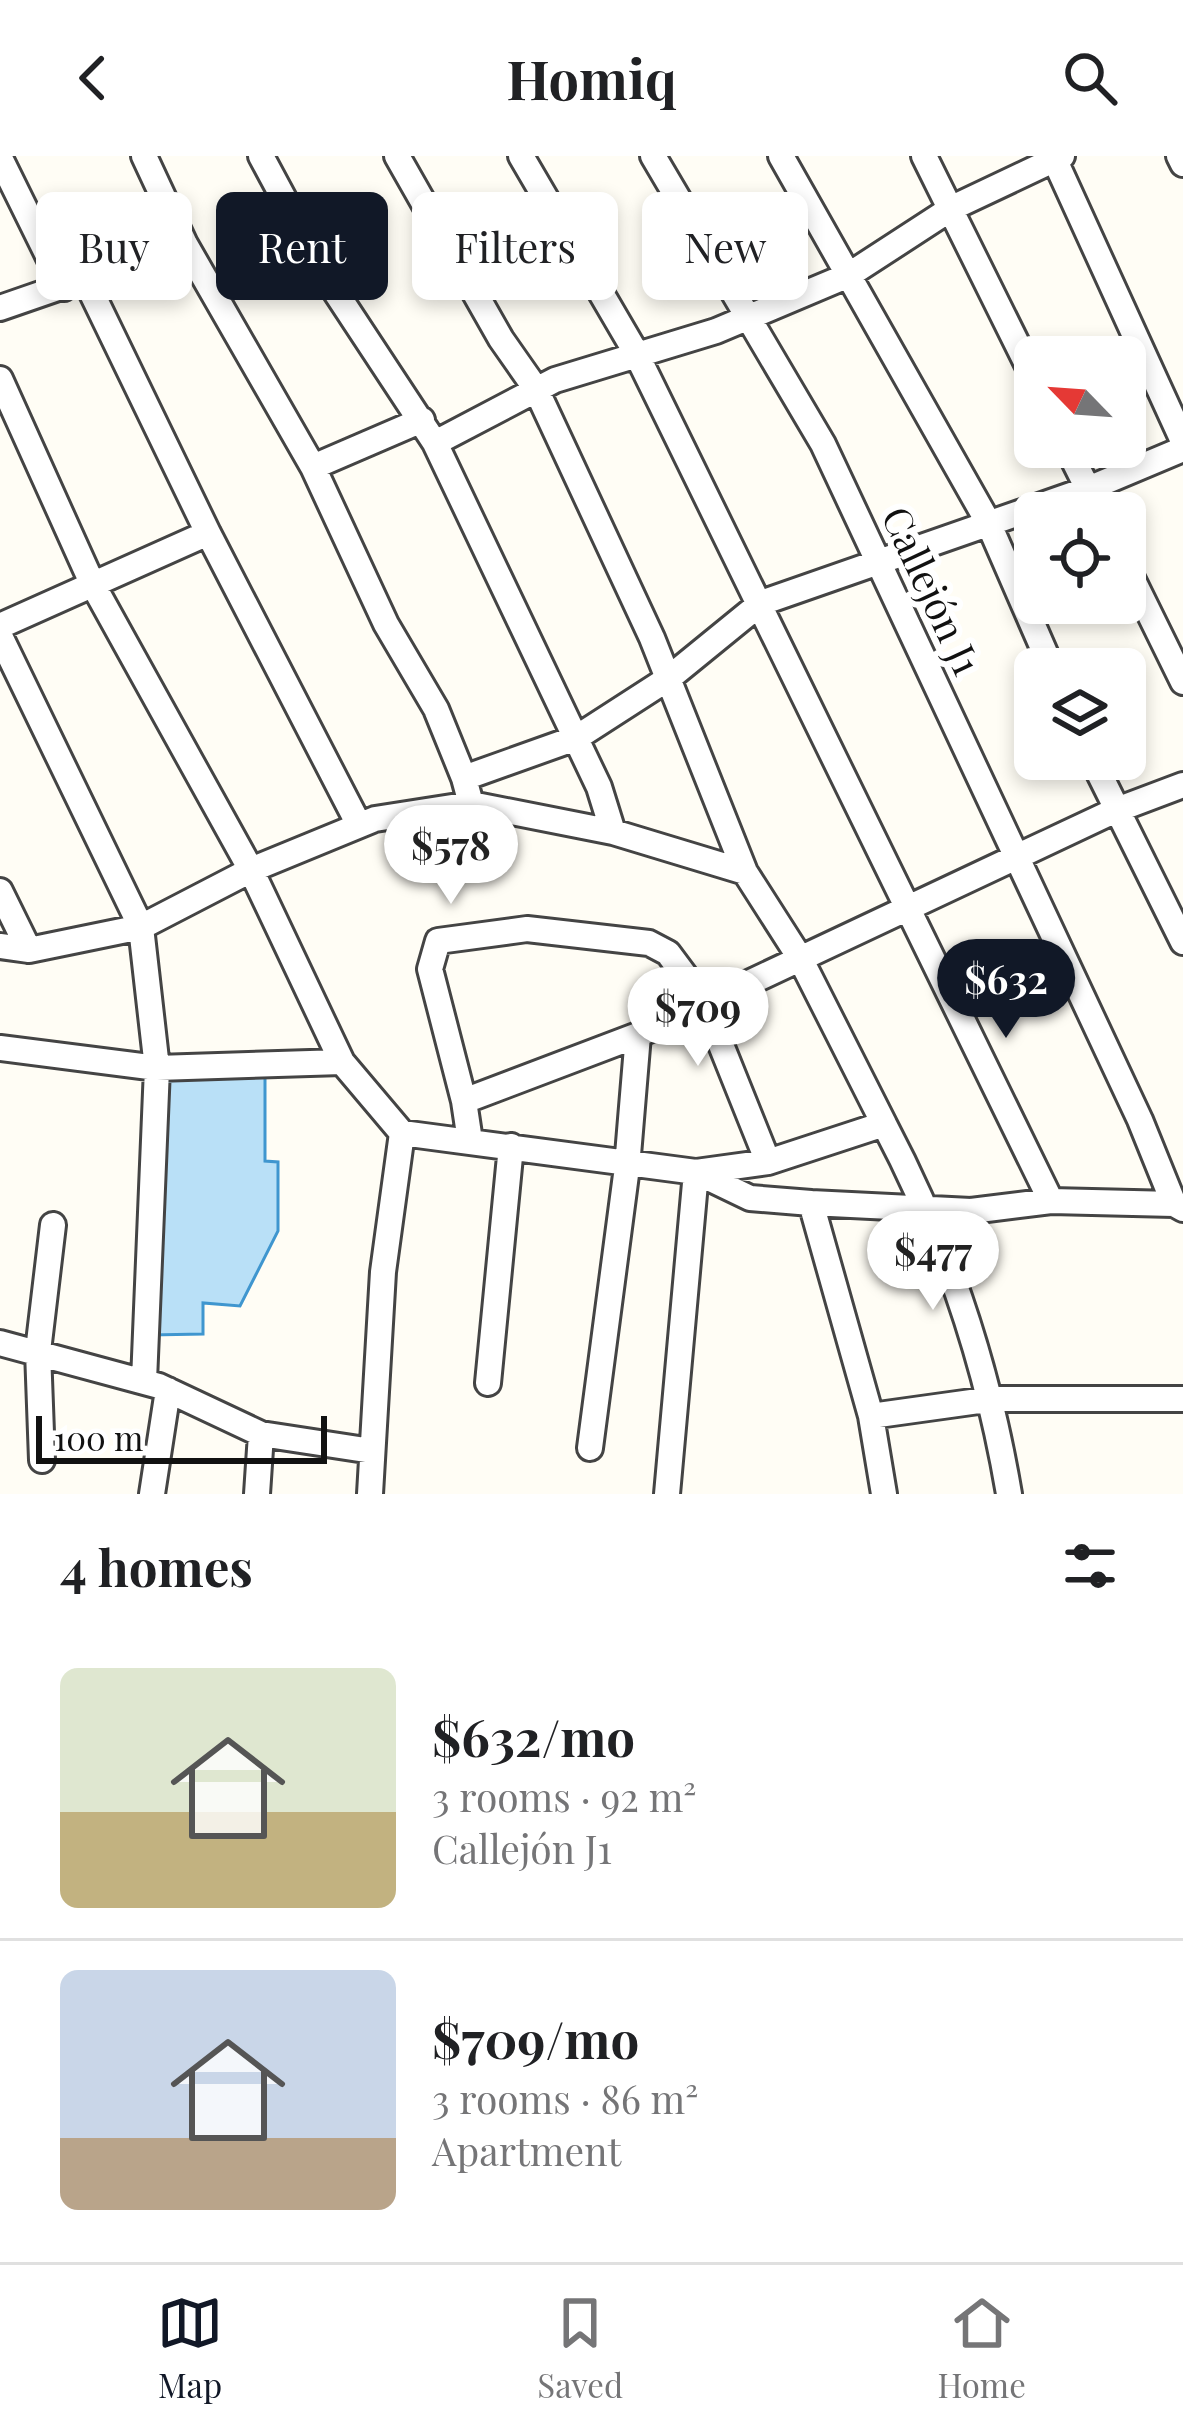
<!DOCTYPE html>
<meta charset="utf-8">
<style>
:root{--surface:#fff;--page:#f6f6f6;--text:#202124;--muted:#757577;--line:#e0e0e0;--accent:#111827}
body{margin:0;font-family:"Playfair Display",serif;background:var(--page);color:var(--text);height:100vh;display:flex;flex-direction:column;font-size:45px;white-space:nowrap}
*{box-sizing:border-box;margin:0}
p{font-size:39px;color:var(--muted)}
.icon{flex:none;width:66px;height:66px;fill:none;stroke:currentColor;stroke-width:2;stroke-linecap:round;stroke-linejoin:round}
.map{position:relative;height:1338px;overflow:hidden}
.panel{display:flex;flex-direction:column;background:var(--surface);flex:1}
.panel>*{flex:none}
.banner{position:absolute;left:36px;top:36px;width:1113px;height:108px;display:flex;gap:24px}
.needle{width:78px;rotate:295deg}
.buttons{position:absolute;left:1014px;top:180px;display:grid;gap:24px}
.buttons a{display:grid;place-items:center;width:132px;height:132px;border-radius:18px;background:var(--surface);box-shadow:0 6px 18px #0003;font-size:60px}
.scale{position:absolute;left:36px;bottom:30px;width:291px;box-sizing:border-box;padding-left:12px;border:6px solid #111;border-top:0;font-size:33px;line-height:42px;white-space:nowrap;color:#111;-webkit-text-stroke:9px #fff;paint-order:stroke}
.price{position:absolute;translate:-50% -102px;padding:0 27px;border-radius:42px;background:#fff;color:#222;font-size:39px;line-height:78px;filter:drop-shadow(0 3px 6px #0008)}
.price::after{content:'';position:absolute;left:50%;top:72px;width:36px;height:27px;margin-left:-18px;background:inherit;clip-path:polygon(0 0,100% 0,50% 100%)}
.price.current{background:var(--accent);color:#fff}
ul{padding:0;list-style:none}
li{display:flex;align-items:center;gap:36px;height:300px;padding:0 60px}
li+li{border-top:3px solid var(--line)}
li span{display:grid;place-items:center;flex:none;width:336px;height:240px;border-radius:18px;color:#555}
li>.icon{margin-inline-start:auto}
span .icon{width:144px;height:144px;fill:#fffc;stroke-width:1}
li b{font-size:51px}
h2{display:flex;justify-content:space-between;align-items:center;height:144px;padding:0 60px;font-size:51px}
.tag{padding:0 42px;border-radius:18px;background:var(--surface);box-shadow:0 6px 18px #0003;font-size:42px;line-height:108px}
.tag.current{background:var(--accent);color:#fff}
header{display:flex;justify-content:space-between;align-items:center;height:156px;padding:0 60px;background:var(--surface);font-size:54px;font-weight:700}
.menu{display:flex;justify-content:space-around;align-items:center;height:168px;border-top:3px solid var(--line);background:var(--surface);font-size:33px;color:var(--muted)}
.menu a{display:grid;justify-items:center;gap:6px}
.menu .current{color:var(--accent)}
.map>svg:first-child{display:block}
.water{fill:#b9e0f7;stroke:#3f96cf;stroke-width:3}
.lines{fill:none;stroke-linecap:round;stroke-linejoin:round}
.minor-casing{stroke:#444;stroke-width:30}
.minor{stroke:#fff;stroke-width:24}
.labels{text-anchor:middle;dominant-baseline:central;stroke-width:12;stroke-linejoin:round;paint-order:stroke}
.street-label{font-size:39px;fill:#111;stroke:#fff}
</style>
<header><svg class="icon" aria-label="back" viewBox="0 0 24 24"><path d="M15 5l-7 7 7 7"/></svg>Homiq<svg class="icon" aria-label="search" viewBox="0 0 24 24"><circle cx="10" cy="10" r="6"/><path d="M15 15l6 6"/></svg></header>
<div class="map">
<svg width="1183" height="1338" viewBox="0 0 1183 1338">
<rect width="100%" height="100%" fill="#fffdf5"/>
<path class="water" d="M 265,917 L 265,1005 L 278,1006 L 278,1075 L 240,1150 L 203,1147 L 203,1178 L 150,1179 L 162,918 Z"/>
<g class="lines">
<defs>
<path id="minor" d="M 144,0 L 185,88 L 313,311 L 386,468 L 436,553 L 464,622
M 261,0 L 327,123 L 435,287 L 599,631 L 613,676
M 397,0 L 501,183 L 536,233 L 652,482 L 745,716
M 521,0 L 635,195 L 1051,1045
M 653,0 L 823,288 L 1140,964 L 1174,1048
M 781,0 L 988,366 L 1052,513
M 924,0 L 1035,224
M 1053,0 L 1183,285
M 1179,0 L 1183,8
M 0,2 L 64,132
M 86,125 L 208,377 L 359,669
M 0,152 L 185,88
M 0,223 L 92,427 L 251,714 L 342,906 L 402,977
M 435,287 L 555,224 L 716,175 L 849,119 L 952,52 L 1062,0
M 1067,291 L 1100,357
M 313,311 L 422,264
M 1125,408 L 1183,526
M 0,470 L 208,377
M 0,480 L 141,771 L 157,912 L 144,1225
M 1092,603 L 1183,786
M 471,648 L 464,622 L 576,582 L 669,522 L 761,447 L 1088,333 L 1183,293
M 0,735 L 29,794
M 0,790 L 29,794 L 141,771 L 251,714 L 375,663 L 471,648 L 613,676 L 745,716 L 800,802 L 884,968 L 768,1006 L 696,1016 L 667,1338
M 0,892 L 157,912 L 342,906
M 464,945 L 430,813 L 438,785 L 527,773 L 649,787 L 668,797 L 703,844 L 768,1006
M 884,968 C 946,1085 987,1207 1009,1338
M 470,985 L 464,945 L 638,879 L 1114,655 L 1183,629
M 811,1047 L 971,1055 L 1051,1045 L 1174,1048 L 1183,1053
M 0,1187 L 159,1230 L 261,1278 L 372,1295
M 488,1227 L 511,990
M 871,1260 L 993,1243 L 1183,1243
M 590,1292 L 627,1011 L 638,879
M 42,1304 L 38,1195 L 53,1069
M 152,1338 L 168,1234
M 257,1338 L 261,1278
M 370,1338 L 383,1116 L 402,977 L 696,1016 L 750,1042 L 811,1047 L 871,1260 L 884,1338"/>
</defs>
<use href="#minor" class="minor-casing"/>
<use href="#minor" class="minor"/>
</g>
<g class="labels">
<g class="street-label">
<text transform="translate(933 434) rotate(65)">Callejón J1</text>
</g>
</g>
</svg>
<div class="buttons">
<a><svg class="needle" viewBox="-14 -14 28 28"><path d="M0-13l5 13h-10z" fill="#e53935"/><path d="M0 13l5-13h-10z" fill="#757577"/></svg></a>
<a><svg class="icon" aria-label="locate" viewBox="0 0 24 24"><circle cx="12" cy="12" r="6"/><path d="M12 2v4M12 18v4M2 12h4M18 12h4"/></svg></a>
<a><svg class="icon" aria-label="layers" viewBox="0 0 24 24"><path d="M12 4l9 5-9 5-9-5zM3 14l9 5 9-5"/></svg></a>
</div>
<div class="scale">100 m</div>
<b class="price" style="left:451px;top:751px">$578</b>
<b class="price current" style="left:1006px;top:885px">$632</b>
<b class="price" style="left:698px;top:913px">$709</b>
<b class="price" style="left:933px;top:1157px">$477</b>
<div class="banner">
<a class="tag">Buy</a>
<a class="tag current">Rent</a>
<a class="tag">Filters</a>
<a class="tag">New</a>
</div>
</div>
<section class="panel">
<h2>4 homes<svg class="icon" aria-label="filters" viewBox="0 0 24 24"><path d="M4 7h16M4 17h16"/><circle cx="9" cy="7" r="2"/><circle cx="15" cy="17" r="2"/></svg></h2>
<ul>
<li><span style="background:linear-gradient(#dfe7d0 60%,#c2b280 0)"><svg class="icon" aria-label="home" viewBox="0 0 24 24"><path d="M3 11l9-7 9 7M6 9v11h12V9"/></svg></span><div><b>$632/mo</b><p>3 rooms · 92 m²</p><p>Callejón J1</p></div></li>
<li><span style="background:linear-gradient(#c9d6e8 70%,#b9a48a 0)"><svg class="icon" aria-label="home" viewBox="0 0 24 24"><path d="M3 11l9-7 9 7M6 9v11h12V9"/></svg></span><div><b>$709/mo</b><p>3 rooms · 86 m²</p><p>Apartment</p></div></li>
</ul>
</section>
<nav class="menu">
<a class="current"><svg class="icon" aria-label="map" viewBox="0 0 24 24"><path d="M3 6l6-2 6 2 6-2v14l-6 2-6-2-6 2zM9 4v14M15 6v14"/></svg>Map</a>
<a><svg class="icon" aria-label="saved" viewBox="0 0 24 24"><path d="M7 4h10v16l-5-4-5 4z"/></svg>Saved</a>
<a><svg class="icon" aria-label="home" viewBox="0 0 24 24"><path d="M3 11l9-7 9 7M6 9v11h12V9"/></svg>Home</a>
</nav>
